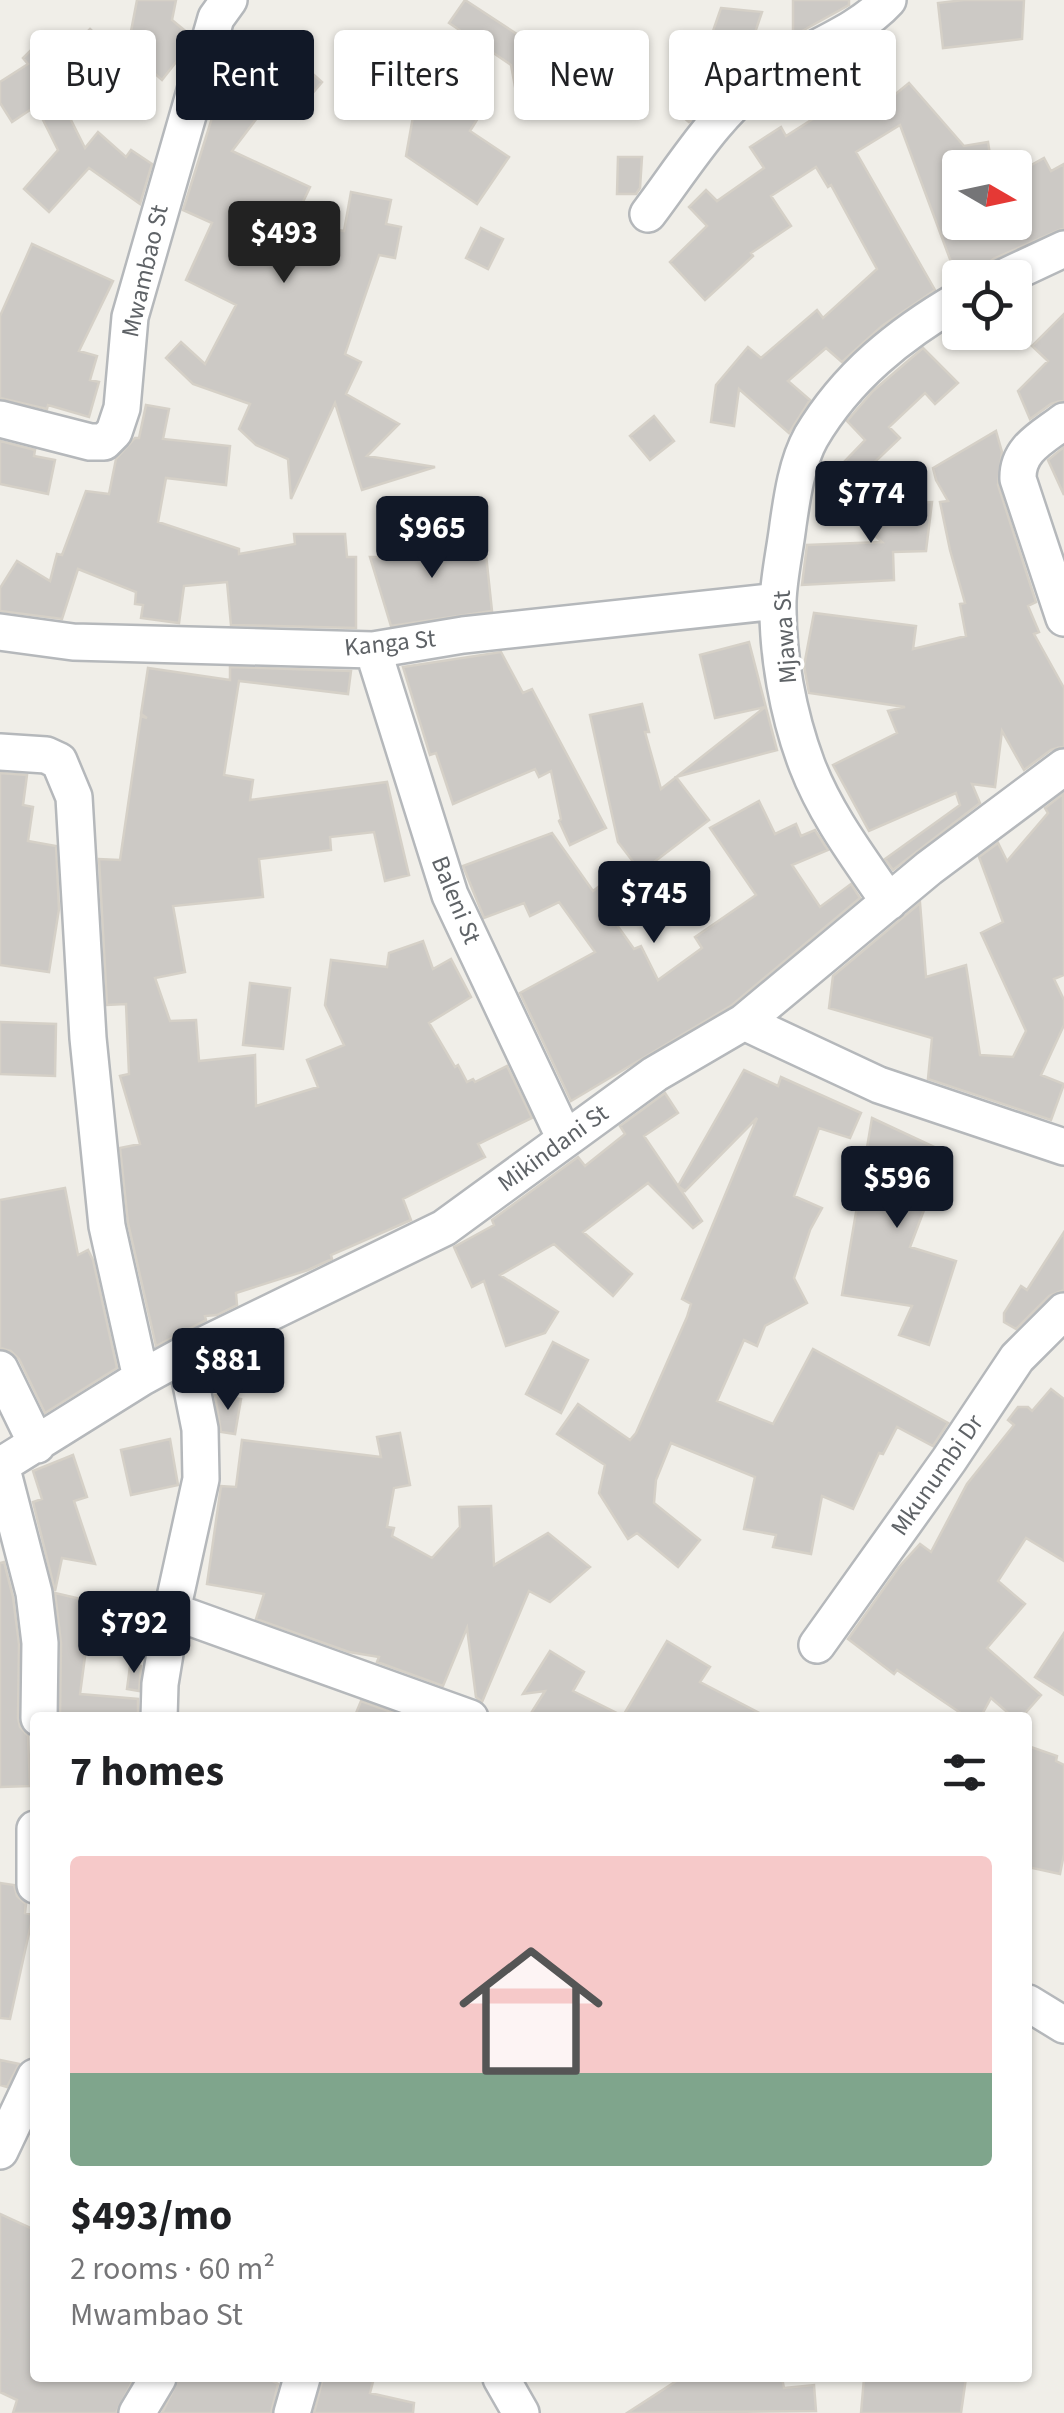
<!DOCTYPE html>
<meta charset="utf-8">
<style>
:root{--surface:#fff;--page:#f6f6f6;--text:#202124;--muted:#757577;--line:#e0e0e0;--accent:#111827}
body{margin:0;font-family:"Source Sans 3",sans-serif;background:var(--page);color:var(--text);height:100vh;display:flex;flex-direction:column;font-size:38px;white-space:nowrap}
*{box-sizing:border-box;margin:0}
p{font-size:32px;color:var(--muted)}
.icon{flex:none;width:55px;height:55px;fill:none;stroke:currentColor;stroke-width:2;stroke-linecap:round;stroke-linejoin:round}
.map{position:relative;flex:1;overflow:hidden}
.details{position:absolute;left:30px;top:1712px;width:1002px;height:670px;display:flex;flex-direction:column;background:var(--surface);border-radius:10px;box-shadow:0 2px 8px #0004}
.details>*{flex:none}
.guide{position:absolute;left:30px;top:30px;width:1005px;height:90px;display:flex;gap:20px}
.needle{width:65px;rotate:99deg}
.buttons{position:absolute;left:942px;top:150px;display:grid;gap:20px}
.buttons a{display:grid;place-items:center;width:90px;height:90px;border-radius:10px;background:var(--surface);box-shadow:0 2px 8px #0004;font-size:50px}
.price{position:absolute;translate:-50% -85px;padding:0 22px;border-radius:10px;background:var(--accent);color:#fff;font-size:32px;line-height:65px;filter:drop-shadow(0 2px 5px #0008)}
.price::after{content:'';position:absolute;left:50%;top:60px;width:30px;height:22px;margin-left:-15px;background:inherit;clip-path:polygon(0 0,100% 0,50% 100%)}
.price.selected{background:#222;color:#fff}
ul{padding:0;list-style:none}
li{display:grid;align-content:center;gap:20px;height:530px;padding:0 40px}
li+li{border-top:2px solid var(--line)}
li span{display:grid;place-items:center;height:310px;border-radius:10px;color:#555}
li>.icon{margin-inline-start:auto}
span .icon{width:180px;height:180px;fill:#fffc;stroke-width:1}
li b{font-size:42px}
h2{display:flex;justify-content:space-between;align-items:center;height:120px;padding:0 40px;font-size:42px}
.tag{padding:0 35px;border-radius:10px;background:var(--surface);box-shadow:0 2px 8px #0004;font-size:35px;line-height:90px}
.tag.selected{background:var(--accent);color:#fff}
.map>svg:first-child{display:block}
.building{fill:#ccc9c5;stroke:#d5d0c7;stroke-width:2.5}
.lines{fill:none;stroke-linecap:round;stroke-linejoin:round}
.street-casing{stroke:#b5b8bb;stroke-width:40}
.street{stroke:#fff;stroke-width:35}
.labels{text-anchor:middle;dominant-baseline:central;stroke-width:8;stroke-linejoin:round;paint-order:stroke}
.street-label{font-size:25px;fill:#5f6367;stroke:#fff}
</style>
<div class="map">
<svg width="1064" height="2413" viewBox="0 0 1064 2413">
<rect width="100%" height="100%" fill="#f0eee8"/>
<path class="building" d="M 137,0 L 176,0 L 172,20 L 189,34 L 184,52 L 162,80 L 152,71 L 138,90 L 122,78 Z
M 465,0 L 529,42 L 538,87 L 516,92 L 511,65 L 449,23 Z
M 793,0 L 849,0 L 849,5 L 793,36 Z
M 964,0 L 1024,0 L 1022,39 L 943,48 L 938,3 Z
M 721,8 L 762,12 L 743,68 L 689,122 L 683,117 Z
M 90,29 L 108,47 L 59,96 L 85,148 L 98,132 L 126,157 L 131,150 L 152,164 L 140,204 L 89,168 L 49,212 L 24,189 L 58,150 L 36,106 L 12,122 L 0,103 L 0,82 L 28,64 L 23,58 L 46,35 L 65,54 Z
M 261,38 L 299,72 L 304,66 L 322,82 L 294,115 L 273,97 L 232,151 L 310,187 L 294,221 L 344,231 L 351,192 L 391,200 L 386,224 L 401,227 L 395,258 L 379,255 L 345,354 L 361,362 L 346,394 L 399,424 L 367,456 L 435,467 L 362,490 L 335,403 L 291,499 L 288,459 L 256,445 L 239,429 L 250,404 L 193,384 L 166,358 L 181,342 L 205,364 L 236,305 L 186,280 L 212,223 L 183,210 L 212,118 L 211,111 L 242,70 L 237,66 Z
M 871,82 L 887,101 L 909,83 L 964,146 L 988,142 L 992,168 L 960,168 L 960,222 L 1015,222 L 1015,174 L 1044,158 L 1051,171 L 1064,164 L 1064,228 L 993,259 L 984,267 L 981,276 L 957,278 L 900,125 L 856,152 L 935,290 L 882,326 L 842,362 L 826,348 L 788,381 L 810,400 L 789,433 L 739,389 L 734,426 L 711,422 L 716,385 L 748,347 L 761,358 L 817,310 L 823,318 L 877,269 L 831,185 L 828,187 L 816,167 L 771,196 L 791,226 L 751,253 L 753,256 L 705,300 L 670,262 L 707,226 L 689,207 L 706,190 L 717,201 L 764,168 L 750,147 L 781,127 L 786,136 Z
M 445,94 L 480,115 L 470,131 L 509,157 L 477,204 L 406,156 L 416,100 L 440,103 Z
M 618,157 L 642,157 L 640,188 L 636,194 L 617,194 Z
M 481,228 L 503,239 L 488,269 L 466,258 Z
M 32,244 L 113,281 L 79,351 L 97,356 L 90,380 L 99,382 L 89,417 L 48,405 L 47,409 L 0,398 L 0,316 Z
M 1064,314 L 1064,400 L 1051,404 L 1030,419 L 1018,391 L 1048,361 L 1032,346 Z
M 923,348 L 958,383 L 935,404 L 925,393 L 889,427 L 900,438 L 836,499 L 822,485 L 865,440 L 847,421 L 873,391 Z
M 146,405 L 169,409 L 163,439 L 230,446 L 226,485 L 166,478 L 158,522 L 239,549 L 239,554 L 295,544 L 294,534 L 345,534 L 347,557 L 356,557 L 356,628 L 231,625 L 227,582 L 184,586 L 179,623 L 141,618 L 143,605 L 135,604 L 136,592 L 78,569 L 62,619 L 0,611 L 0,588 L 17,561 L 50,581 L 57,554 L 62,555 L 86,491 L 109,494 L 116,459 L 135,438 L 139,438 Z
M 654,416 L 674,441 L 650,460 L 630,436 Z
M 996,431 L 1002,452 L 998,485 L 1036,602 L 1028,606 L 1039,632 L 1034,634 L 1064,688 L 1064,746 L 1051,750 L 1024,770 L 1002,731 L 995,787 L 972,784 L 980,803 L 893,870 L 885,859 L 960,805 L 956,793 L 869,831 L 833,765 L 897,733 L 888,711 L 905,707 L 809,693 L 804,666 L 814,613 L 916,626 L 913,649 L 966,636 L 960,604 L 965,603 L 950,550 L 940,502 L 948,501 L 936,480 L 933,468 Z
M 0,441 L 35,450 L 34,456 L 55,460 L 48,494 L 0,484 Z
M 1064,447 L 1064,495 L 1048,460 Z
M 932,502 L 926,551 L 893,552 L 894,580 L 802,585 L 807,545 L 882,542 L 853,515 L 868,506 Z
M 390,533 L 423,533 L 422,551 L 485,545 L 492,611 L 391,626 L 370,557 L 390,557 Z
M 749,642 L 777,750 L 676,777 L 709,820 L 641,872 L 618,842 L 590,715 L 642,704 L 649,732 L 645,732 L 661,789 L 765,707 L 715,718 L 700,655 Z
M 501,652 L 523,693 L 532,689 L 606,828 L 570,845 L 559,821 L 561,819 L 551,771 L 539,777 L 535,769 L 453,804 L 436,753 L 430,755 L 403,667 Z
M 230,667 L 351,671 L 348,694 L 239,681 L 224,775 L 253,780 L 250,800 L 387,782 L 409,875 L 385,881 L 374,832 L 330,837 L 331,850 L 259,859 L 263,897 L 173,906 L 185,972 L 155,978 L 170,1021 L 196,1020 L 199,1061 L 255,1055 L 256,1106 L 318,1087 L 307,1060 L 344,1045 L 325,1005 L 331,960 L 387,967 L 389,953 L 423,941 L 433,969 L 451,959 L 471,997 L 429,1023 L 455,1067 L 458,1065 L 467,1082 L 473,1079 L 475,1082 L 507,1066 L 532,1118 L 478,1144 L 485,1157 L 403,1199 L 411,1220 L 331,1255 L 332,1259 L 308,1270 L 236,1293 L 237,1305 L 217,1315 L 205,1316 L 206,1320 L 156,1346 L 128,1223 L 120,1148 L 140,1144 L 120,1076 L 129,1074 L 126,1004 L 107,1005 L 99,859 L 120,860 L 141,716 L 147,718 L 141,714 L 148,668 L 230,680 Z
M 0,773 L 27,775 L 23,805 L 33,807 L 28,841 L 56,846 L 59,909 L 49,972 L 0,965 Z
M 1063,794 L 1064,975 L 1054,979 L 1064,1000 L 1064,1025 L 1041,1075 L 1064,1084 L 1051,1120 L 928,1079 L 932,1038 L 829,1008 L 833,976 L 920,903 L 926,977 L 966,965 L 980,1055 L 1013,1057 L 1026,1031 L 981,933 L 1003,922 L 979,857 L 998,843 L 1007,861 L 1048,813 L 1045,808 Z
M 759,801 L 775,834 L 796,824 L 801,836 L 815,830 L 828,850 L 792,865 L 820,907 L 851,884 L 860,898 L 732,1005 L 571,1101 L 520,993 L 595,952 L 559,902 L 530,916 L 524,903 L 484,918 L 463,866 L 552,833 L 593,891 L 630,863 L 645,882 L 607,911 L 634,949 L 641,946 L 658,980 L 702,948 L 695,937 L 756,895 L 710,828 Z
M 250,983 L 290,988 L 283,1049 L 243,1045 Z
M 0,1022 L 56,1024 L 55,1076 L 0,1074 Z
M 744,1070 L 778,1086 L 781,1077 L 861,1113 L 850,1138 L 819,1128 L 794,1196 L 822,1208 L 810,1230 L 794,1278 L 807,1303 L 765,1326 L 757,1346 L 744,1340 L 717,1401 L 773,1424 L 813,1349 L 948,1423 L 933,1446 L 897,1427 L 883,1454 L 879,1453 L 853,1509 L 822,1496 L 811,1554 L 773,1547 L 776,1535 L 744,1529 L 755,1477 L 671,1443 L 656,1480 L 654,1503 L 700,1540 L 678,1567 L 637,1533 L 628,1539 L 599,1493 L 605,1465 L 557,1434 L 578,1404 L 630,1440 L 636,1433 L 687,1317 L 691,1304 L 682,1299 L 757,1118 L 685,1191 L 678,1186 L 702,1221 L 693,1228 L 648,1183 L 583,1232 L 632,1274 L 613,1296 L 554,1244 L 500,1275 L 558,1312 L 545,1333 L 506,1346 L 484,1281 L 472,1287 L 454,1247 L 494,1225 L 492,1220 L 578,1157 L 585,1166 L 625,1134 L 620,1126 L 665,1093 L 678,1113 L 644,1136 L 678,1186 Z
M 872,1118 L 943,1151 L 943,1160 L 910,1247 L 956,1261 L 929,1345 L 899,1335 L 912,1306 L 842,1295 Z
M 65,1188 L 78,1255 L 88,1250 L 93,1260 L 117,1368 L 45,1413 L 19,1359 L 11,1351 L 0,1348 L 0,1200 Z
M 1064,1232 L 1064,1290 L 1049,1296 L 1016,1329 L 1004,1322 L 1004,1313 L 1021,1286 L 1027,1290 Z
M 553,1342 L 588,1360 L 561,1413 L 526,1394 Z
M 1051,1389 L 1064,1399 L 1064,1561 L 1026,1538 L 998,1581 L 1025,1604 L 987,1648 L 1041,1695 L 1021,1718 L 1014,1718 L 991,1698 L 980,1718 L 968,1718 L 897,1670 L 894,1674 L 848,1639 L 899,1567 L 920,1544 L 931,1552 L 967,1484 L 1014,1425 L 1008,1420 L 1018,1407 L 1028,1407 L 1032,1411 Z
M 215,1395 L 241,1399 L 235,1434 L 221,1432 Z
M 400,1433 L 410,1485 L 394,1488 L 387,1527 L 394,1528 L 392,1536 L 432,1558 L 460,1527 L 459,1507 L 491,1506 L 494,1565 L 548,1533 L 590,1567 L 550,1602 L 529,1591 L 482,1702 L 476,1697 L 467,1628 L 443,1686 L 377,1662 L 379,1657 L 349,1652 L 256,1619 L 264,1594 L 207,1584 L 221,1486 L 236,1487 L 242,1440 L 381,1457 L 377,1437 Z
M 170,1439 L 178,1485 L 131,1495 L 121,1450 Z
M 73,1455 L 87,1497 L 74,1501 L 95,1564 L 62,1558 L 55,1591 L 33,1502 L 42,1499 L 33,1471 Z
M 4,1562 L 13,1597 L 19,1644 L 18,1718 L 20,1727 L 28,1736 L 30,1786 L 0,1787 L 0,1563 Z
M 55,1593 L 124,1609 L 131,1631 L 122,1649 L 86,1649 L 80,1694 L 138,1699 L 138,1718 L 60,1717 L 61,1643 Z
M 1064,1633 L 1064,1695 L 1035,1677 Z
M 667,1641 L 710,1667 L 700,1682 L 769,1718 L 528,1718 L 545,1691 L 523,1694 L 550,1651 L 584,1672 L 573,1691 L 623,1716 Z
M 131,1659 L 141,1666 L 139,1691 L 127,1689 Z
M 361,1701 L 405,1717 L 405,1718 L 354,1718 Z
M 1028,1746 L 1057,1756 L 1056,1761 L 1064,1765 L 1064,1854 L 1060,1874 L 1028,1867 Z
M 0,1883 L 14,1885 L 17,1896 L 26,1904 L 25,1913 L 33,1915 L 10,2019 L 0,2018 Z
M 0,2060 L 19,2064 L 7,2087 L 0,2085 Z
M 0,2214 L 35,2230 L 35,2378 L 134,2378 L 116,2413 L 13,2413 L 17,2400 L 0,2392 Z
M 179,2378 L 267,2378 L 278,2384 L 271,2413 L 162,2413 Z
M 323,2378 L 374,2378 L 370,2393 L 414,2403 L 413,2413 L 314,2413 Z
M 681,2378 L 782,2378 L 784,2388 L 814,2385 L 816,2411 L 627,2413 Z
M 864,2378 L 966,2378 L 961,2413 L 861,2413 Z"/>
<g class="lines">
<defs>
<path id="street" d="M 648,214 C 683,168 716,112 764,78 C 803,50 855,36 888,0
M 1002,278 L 1064,249
M 0,419 L 90,442 L 104,442 L 114,432 L 122,408 L 130,317 L 216,18 L 229,0
M 1064,421 C 1042,438 1017,449 1018,479 L 1064,618
M 0,632 L 73,642 L 373,650 L 463,635 L 778,601
M 373,650 L 450,895 L 565,1139
M 0,752 L 46,755 L 59,761 L 74,797 L 88,1038 L 107,1226 L 141,1378
M 889,902 C 859,858 826,815 807,765 C 788,715 777,654 778,601 C 779,576 785,550 788,525 C 792,497 797,462 811,437 C 847,376 900,334 960,299
M 744,1022 L 879,1085 L 1064,1147
M 0,1369 L 37,1445
M 1,1465 L 34,1593 L 40,1643 L 39,1718
M 0,1466 L 141,1378 L 185,1354 L 444,1228 L 655,1074 L 744,1022 L 929,868 L 1064,767
M 172,1611 L 470,1718
M 817,1645 L 949,1460 L 1017,1358 L 1064,1311
M 159,1718 L 160,1684 L 172,1611 L 201,1479 L 200,1429 L 185,1354
M 35,1829 L 35,1885
M 1028,2003 L 1064,2025
M 0,2151 L 35,2077
M 501,2378 L 521,2413
M 137,2413 L 158,2378
M 292,2413 L 302,2378"/>
</defs>
<use href="#street" class="street-casing"/>
<use href="#street" class="street"/>
</g>
<g class="labels">
<g class="street-label">
<text transform="translate(145 271) rotate(-77)">Mwambao St</text>
<text transform="translate(785 637) rotate(-94)">Mjawa St</text>
<text transform="translate(390 643) rotate(-6)">Kanga St</text>
<text transform="translate(456 900) rotate(68)">Baleni St</text>
<text transform="translate(553 1148) rotate(-36)">Mikindani St</text>
<text transform="translate(937 1475) rotate(-55)">Mkunumbi Dr</text>
</g>
</g>
</svg>
<div class="buttons">
<a><svg class="needle" viewBox="-14 -14 28 28"><path d="M0-13l5 13h-10z" fill="#e53935"/><path d="M0 13l5-13h-10z" fill="#757577"/></svg></a>
<a><svg class="icon" aria-label="locate" viewBox="0 0 24 24"><circle cx="12" cy="12" r="6"/><path d="M12 2v4M12 18v4M2 12h4M18 12h4"/></svg></a>
</div>
<b class="price selected" style="left:284px;top:286px">$493</b>
<b class="price" style="left:871px;top:546px">$774</b>
<b class="price" style="left:432px;top:581px">$965</b>
<b class="price" style="left:654px;top:946px">$745</b>
<b class="price" style="left:897px;top:1231px">$596</b>
<b class="price" style="left:228px;top:1413px">$881</b>
<b class="price" style="left:134px;top:1676px">$792</b>
<div class="guide">
<a class="tag">Buy</a>
<a class="tag selected">Rent</a>
<a class="tag">Filters</a>
<a class="tag">New</a>
<a class="tag">Apartment</a>
</div>
<section class="details">
<h2>7 homes<svg class="icon" aria-label="filters" viewBox="0 0 24 24"><path d="M4 7h16M4 17h16"/><circle cx="9" cy="7" r="2"/><circle cx="15" cy="17" r="2"/></svg></h2>
<ul>
<li><span style="background:linear-gradient(#f6c9c9 70%,#7fa58c 0)"><svg class="icon" aria-label="home" viewBox="0 0 24 24"><path d="M3 11l9-7 9 7M6 9v11h12V9"/></svg></span><div><b>$493/mo</b><p>2 rooms · 60 m²</p><p>Mwambao St</p></div></li>
</ul>
</section>
</div>
